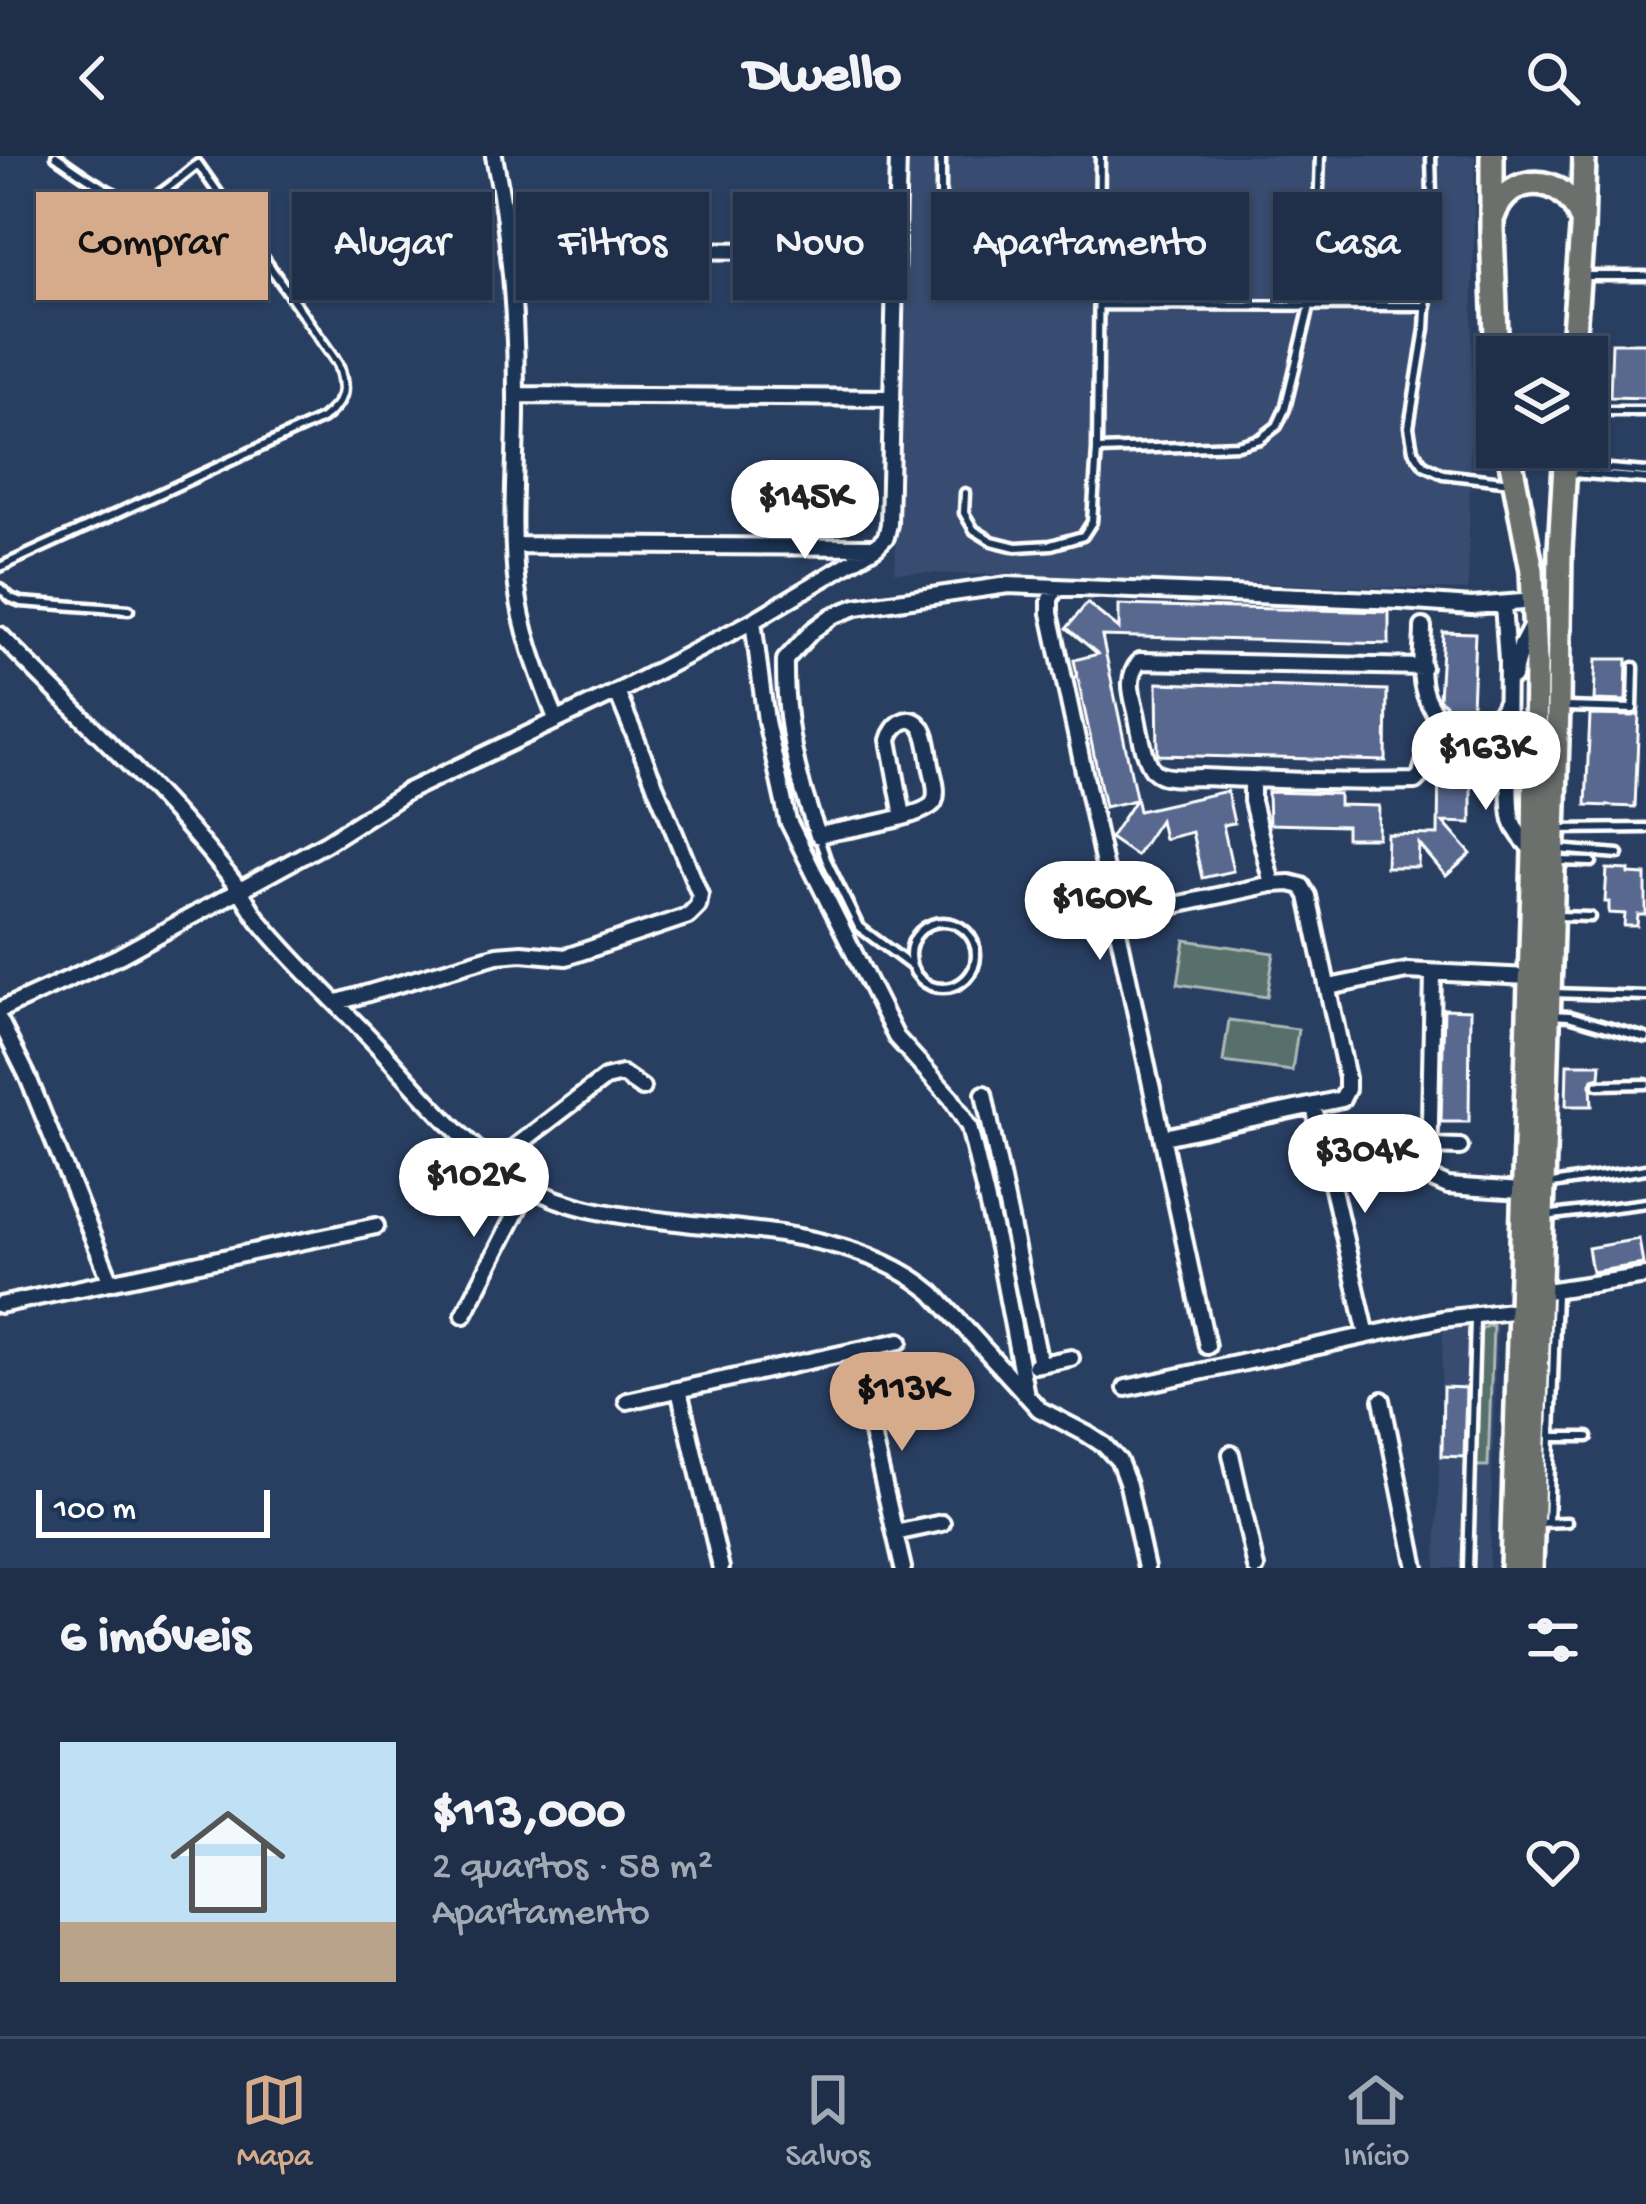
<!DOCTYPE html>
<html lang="pt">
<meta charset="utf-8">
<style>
:root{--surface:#1f2f4a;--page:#2c3b54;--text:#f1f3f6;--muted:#a1a9b5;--line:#3c4a62;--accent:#d6ab8b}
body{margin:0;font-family:"Gochi Hand",sans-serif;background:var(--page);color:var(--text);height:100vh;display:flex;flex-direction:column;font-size:45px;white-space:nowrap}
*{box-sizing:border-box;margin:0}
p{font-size:39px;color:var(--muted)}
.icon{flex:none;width:66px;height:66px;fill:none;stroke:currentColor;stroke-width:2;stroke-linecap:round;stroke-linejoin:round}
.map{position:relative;height:1412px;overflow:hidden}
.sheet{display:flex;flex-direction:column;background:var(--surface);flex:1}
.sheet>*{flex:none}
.guide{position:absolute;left:36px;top:36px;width:1575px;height:108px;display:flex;gap:24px}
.controls{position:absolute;left:1476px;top:180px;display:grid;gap:24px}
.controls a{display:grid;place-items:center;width:132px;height:132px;border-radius:0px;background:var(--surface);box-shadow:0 3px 9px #0004,0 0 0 3px var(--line);font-size:60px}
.scale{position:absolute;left:36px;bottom:30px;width:234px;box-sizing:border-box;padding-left:12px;border:6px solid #fff;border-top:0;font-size:33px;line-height:42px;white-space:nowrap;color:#fff;-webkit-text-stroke:9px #1d3557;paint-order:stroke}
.price{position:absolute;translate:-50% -102px;padding:0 27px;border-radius:42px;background:#fff;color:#222;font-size:39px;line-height:78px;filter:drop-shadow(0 3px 6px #0008)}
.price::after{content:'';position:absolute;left:50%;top:72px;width:36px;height:27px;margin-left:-18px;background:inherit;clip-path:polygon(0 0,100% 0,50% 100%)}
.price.active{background:var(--accent);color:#111}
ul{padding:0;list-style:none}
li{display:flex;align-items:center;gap:36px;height:300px;padding:0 60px}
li+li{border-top:3px solid var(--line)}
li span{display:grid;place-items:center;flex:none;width:336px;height:240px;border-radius:0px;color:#555}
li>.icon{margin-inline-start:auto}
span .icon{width:144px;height:144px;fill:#fffc;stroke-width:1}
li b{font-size:51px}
h2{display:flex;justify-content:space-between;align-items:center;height:144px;padding:0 60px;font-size:51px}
.tag{padding:0 42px;border-radius:0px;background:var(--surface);box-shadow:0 3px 9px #0004,0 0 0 3px var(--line);font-size:42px;line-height:108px}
.tag.active{background:var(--accent);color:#111}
header{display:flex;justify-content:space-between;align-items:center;height:156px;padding:0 60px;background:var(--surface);font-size:54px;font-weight:800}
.tab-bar{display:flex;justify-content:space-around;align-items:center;height:168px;border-top:3px solid var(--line);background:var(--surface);font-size:33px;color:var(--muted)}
.tab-bar a{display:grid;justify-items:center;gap:6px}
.tab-bar .active{color:var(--accent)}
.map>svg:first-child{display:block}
.built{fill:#374b70}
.green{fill:#58706c;stroke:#acb8b6;stroke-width:3}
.building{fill:#58678f;stroke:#fff;stroke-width:3}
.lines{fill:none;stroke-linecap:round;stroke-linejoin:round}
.minor-tunnel{stroke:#495c7a;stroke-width:14;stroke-dasharray:14 7;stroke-linecap:butt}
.service-casing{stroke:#fff;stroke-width:15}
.minor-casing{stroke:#fff;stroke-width:22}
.trunk-casing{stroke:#fff;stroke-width:30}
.service{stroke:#1d3557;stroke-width:6}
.minor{stroke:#1d3557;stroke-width:14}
.trunk{stroke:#6c706d;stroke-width:21}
</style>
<header><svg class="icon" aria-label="back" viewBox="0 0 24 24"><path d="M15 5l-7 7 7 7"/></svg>Dwello<svg class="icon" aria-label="search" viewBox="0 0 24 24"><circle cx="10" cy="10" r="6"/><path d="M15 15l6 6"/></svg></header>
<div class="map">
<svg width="1646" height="1412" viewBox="0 0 1646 1412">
<rect width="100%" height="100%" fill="#293f62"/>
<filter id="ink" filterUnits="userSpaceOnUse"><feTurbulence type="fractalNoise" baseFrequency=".00833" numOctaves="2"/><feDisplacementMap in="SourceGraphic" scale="24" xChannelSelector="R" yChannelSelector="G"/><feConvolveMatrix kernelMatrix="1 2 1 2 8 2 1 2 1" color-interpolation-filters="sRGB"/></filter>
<g filter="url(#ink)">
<path class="built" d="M 907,0 L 1475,0 L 1468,434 L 895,416 Z
M 1497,1168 L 1489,1412 L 1436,1412 L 1443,1171 Z"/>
<path class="green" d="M 1185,784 L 1274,797 L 1267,841 L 1178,828 Z
M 1229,864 L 1298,873 L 1292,915 L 1223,906 Z
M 1487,1170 L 1493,1170 L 1488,1310 L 1473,1310 L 1477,1185 L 1482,1173 Z"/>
<path class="building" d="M 1612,187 L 1646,187 L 1646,242 L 1610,241 Z
M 1087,447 L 1119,473 L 1119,449 L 1389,456 L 1389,488 L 1102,480 L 1139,655 L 1227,635 L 1234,667 L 1223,669 L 1233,715 L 1202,722 L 1192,676 L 1164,683 L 1160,664 L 1136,700 L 1110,682 L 1135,644 L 1105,651 L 1074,504 L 1098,498 L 1067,472 Z
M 1443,476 L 1475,477 L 1472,552 L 1465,563 L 1467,569 L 1465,579 L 1471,586 L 1471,667 L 1443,666 L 1471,698 L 1446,720 L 1419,688 L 1418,711 L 1386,711 L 1387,678 L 1438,679 L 1439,601 L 1444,595 L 1448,569 L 1445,548 L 1439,543 Z
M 1596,503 L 1627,503 L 1626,545 L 1594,544 Z
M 1157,527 L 1387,534 L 1386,605 L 1158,599 Z
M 1639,558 L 1635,651 L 1586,649 L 1590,559 L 1633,560 Z
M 1268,636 L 1339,638 L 1339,649 L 1379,650 L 1378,682 L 1346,682 L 1346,670 L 1269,668 Z
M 1607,713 L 1629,714 L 1629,718 L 1646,719 L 1646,759 L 1638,759 L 1637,770 L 1624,770 L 1625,758 L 1609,757 L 1609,746 L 1605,746 Z
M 1444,853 L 1470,854 L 1469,966 L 1441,966 Z
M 1567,908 L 1601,908 L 1600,921 L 1593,923 L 1591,928 L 1592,950 L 1566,950 Z
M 1639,1083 L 1643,1108 L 1592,1116 L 1588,1092 Z
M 1443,1231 L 1466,1232 L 1464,1301 L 1442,1300 Z"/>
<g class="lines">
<path class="minor-tunnel" d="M 1445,561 L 1476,562
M 1445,575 L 1476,576"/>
<defs>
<path id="service" d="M 941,0 L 941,112
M 1431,0 L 1432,40 L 1425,173 L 1409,271 L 1413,294 L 1424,309 L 1443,318 L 1511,326
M 1584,120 L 1646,120
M 1100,149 L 1427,150
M 1587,255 L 1646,255
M 1099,294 L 1238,289 L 1260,283 L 1277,270 L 1285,253 L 1310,150 L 1317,92 L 1320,0
M 1572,310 L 1646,316
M 1572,317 L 1646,323
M 965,337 L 964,357 L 974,374 L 992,385 L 1016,391 L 1051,389 L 1083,380 L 1092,366 L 1097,294 L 1100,0
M 0,411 L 322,263 C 345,245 347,235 338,208 L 198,8 C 183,19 167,35 151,43 C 127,54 76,14 56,0
M 0,432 L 11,442 L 21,446 L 129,454
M 1566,551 L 1633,553 L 1634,511
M 1557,673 L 1646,672
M 819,682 L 826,703 L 859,771 L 910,809
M 1557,693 L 1619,698
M 1559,705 L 1592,706
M 1558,760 L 1590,761
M910 799a33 33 0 1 1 66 0a33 33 0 1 1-66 0Z
M 1552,837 L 1646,840
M 1551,859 L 1569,860 L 1646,882
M 1598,929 L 1646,928
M 1546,1029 L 1646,1013
M 1545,1060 L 1646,1047
M 1552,1281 L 1588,1281
M 1536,1367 L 1567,1366
M 1548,1367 L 1556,1137
M 1468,1412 L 1475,1163"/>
<path id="minor" d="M 494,0 C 510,78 516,158 516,238 C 517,302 509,367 517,431 C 522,477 540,521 556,563
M 508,93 L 896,96
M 516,239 L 891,242
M 514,389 L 875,391
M 1057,431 L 1050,443 L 1050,457 L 1207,1190
M 1503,448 L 1507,505 L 1506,592
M 753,465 L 766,565 L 788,665 L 896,881 L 951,942 L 969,971 L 998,1092 L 1026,1239
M 0,479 C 61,542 127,602 184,667 C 204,690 225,713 242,738 C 249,748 254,759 262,768 C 300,814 346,855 387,900 C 429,946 471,997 526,1029 C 576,1058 636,1061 693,1068 C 773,1076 869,1083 933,1137 L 1039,1253 L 1087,1278 L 1104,1289 L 1119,1305 L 1128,1329 L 1146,1412
M 1423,511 L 1140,505 C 1126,521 1131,536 1136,556 C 1139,570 1144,609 1157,617 C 1168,624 1190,621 1202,621 C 1273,624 1345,627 1415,625 L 1421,619 C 1423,603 1434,589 1437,574 C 1439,559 1429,551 1425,538 C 1418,519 1423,491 1423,471
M 1513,521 L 1521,490 L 1532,469
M 1476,562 C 1490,563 1500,562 1505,548
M 1476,576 C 1525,576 1503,631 1512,664 C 1516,677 1525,686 1534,696
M 1252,623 L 1252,645 L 1272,728
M 903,660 L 889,584 C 893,569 910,554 922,572 C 928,581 929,598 931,609 C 933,620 939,635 934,646 C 925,662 839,674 818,679 C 797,623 784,564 785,504 L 813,474 L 832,460 L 856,451 L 1008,429 L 1400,445 L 1472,450 L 1535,445
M 1116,762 L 1272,728 L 1290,727 L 1302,730 L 1308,740 L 1347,922 L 1347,933 L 1342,943 L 1164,981
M 1433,818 L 1429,1014 L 1432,1023 L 1448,1030 L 1522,1035
M 1329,831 L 1407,815 L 1529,821
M 338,846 L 497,799 L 522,797 L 566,801 L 688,760 L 698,750 L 700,739 L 617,536
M 0,854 L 119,800 L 326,687 L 408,635 L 617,536 L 753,465 L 876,391 L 886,381 L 889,368 L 898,0
M 0,865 L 27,919 L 111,1126
M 984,938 L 1040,1208
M 1314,951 L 1367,1179
M 1430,990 L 1460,991
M 494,1007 L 605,922 L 622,918 L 642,932
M 1539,1136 L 1646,1120
M 0,1149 L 376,1070
M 464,1159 L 529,1031
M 853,1195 L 903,1412
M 1035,1209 L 1071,1202
M 1126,1232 L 1442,1163 L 1520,1154
M 679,1234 L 721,1412
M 1382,1244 L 1416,1412
M 627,1245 L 900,1185
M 1231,1298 L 1256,1412
M 895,1377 L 942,1367"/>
<path id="trunk" d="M 1492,0 L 1492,74 L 1497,205
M 1493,61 C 1509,15 1563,17 1580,61
M 1572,201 L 1582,74 L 1584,0
M 1508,291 L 1532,414 L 1536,508 L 1534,696 L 1512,1412
M 1531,1412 L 1558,551 L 1560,394 L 1566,291"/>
</defs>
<use href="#service" class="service-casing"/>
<use href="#minor" class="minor-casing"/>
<use href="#trunk" class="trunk-casing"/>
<use href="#service" class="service"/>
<use href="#minor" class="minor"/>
<use href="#trunk" class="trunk"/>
</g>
</g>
</svg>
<div class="controls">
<a><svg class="icon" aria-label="layers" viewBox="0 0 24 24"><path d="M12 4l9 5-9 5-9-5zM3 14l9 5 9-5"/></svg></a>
</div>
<div class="scale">100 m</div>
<b class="price" style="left:805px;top:406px">$145K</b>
<b class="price" style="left:1486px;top:657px">$163K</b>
<b class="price" style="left:1100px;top:807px">$160K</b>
<b class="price" style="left:1365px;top:1060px">$304K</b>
<b class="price" style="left:474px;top:1084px">$102K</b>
<b class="price active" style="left:902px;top:1298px">$113K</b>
<div class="guide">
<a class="tag active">Comprar</a>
<a class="tag">Alugar</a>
<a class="tag">Filtros</a>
<a class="tag">Novo</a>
<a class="tag">Apartamento</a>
<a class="tag">Casa</a>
</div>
</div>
<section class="sheet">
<h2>6 imóveis<svg class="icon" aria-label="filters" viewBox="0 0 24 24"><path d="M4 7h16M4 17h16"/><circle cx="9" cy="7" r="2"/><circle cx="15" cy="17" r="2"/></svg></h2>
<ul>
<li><span style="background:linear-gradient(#bfe0f5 75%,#b9a48a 0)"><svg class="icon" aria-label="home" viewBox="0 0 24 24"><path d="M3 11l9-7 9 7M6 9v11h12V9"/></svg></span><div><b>$113,000</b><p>2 quartos · 58 m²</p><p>Apartamento</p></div><svg class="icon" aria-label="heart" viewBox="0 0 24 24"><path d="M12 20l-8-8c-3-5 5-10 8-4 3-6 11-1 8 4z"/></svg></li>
</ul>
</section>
<nav class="tab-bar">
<a class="active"><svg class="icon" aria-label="map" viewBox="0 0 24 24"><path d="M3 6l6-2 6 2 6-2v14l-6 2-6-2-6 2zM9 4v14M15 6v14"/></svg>Mapa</a>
<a><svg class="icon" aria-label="saved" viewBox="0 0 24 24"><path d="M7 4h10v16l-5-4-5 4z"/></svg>Salvos</a>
<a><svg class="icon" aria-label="home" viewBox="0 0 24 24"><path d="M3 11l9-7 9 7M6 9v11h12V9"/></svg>Início</a>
</nav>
